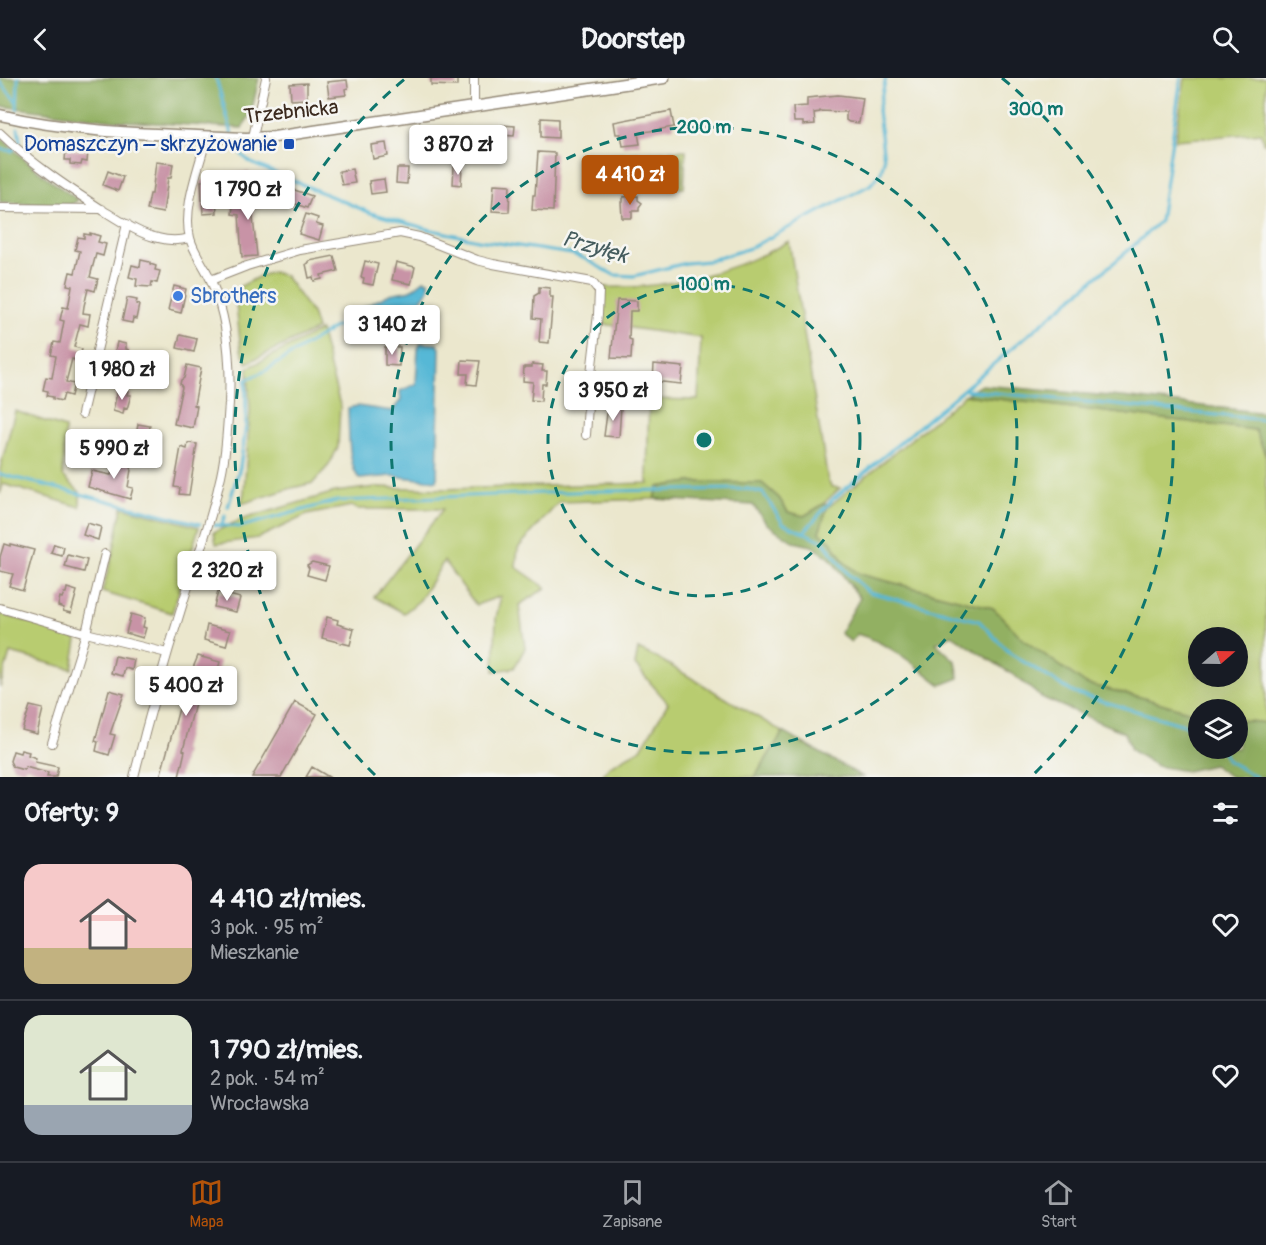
<!DOCTYPE html>
<html lang="pl">
<meta charset="utf-8">
<style>
:root{--surface:#171b24;--page:#20242c;--text:#f1f3f6;--muted:#9ea1a6;--line:#363941;--accent:#b45309}
body{margin:0;font-family:Pangolin,sans-serif;background:var(--page);color:var(--text);height:100vh;display:flex;flex-direction:column;font-size:22px;white-space:nowrap}
*{box-sizing:border-box;margin:0}
p{font-size:20px;color:var(--muted)}
.icon{flex:none;width:33px;height:33px;fill:none;stroke:currentColor;stroke-width:2;stroke-linecap:round;stroke-linejoin:round}
.map{position:relative;height:699px;overflow:hidden}
.side{display:flex;flex-direction:column;background:var(--surface);flex:1}
.side>*{flex:none}
.needle{width:39px;rotate:70deg}
.buttons{position:absolute;left:1188px;top:549px;display:grid;gap:12px}
.buttons a{display:grid;place-items:center;width:60px;height:60px;border-radius:50%;background:var(--surface);box-shadow:0 6px 24px #0002;font-size:30px}
.price{position:absolute;translate:-50% -51px;padding:0 14px;border-radius:6px;background:#fff;color:#222;font-size:20px;line-height:39px;filter:drop-shadow(0 2px 3px #0008)}
.price::after{content:'';position:absolute;left:50%;top:36px;width:18px;height:14px;margin-left:-9px;background:inherit;clip-path:polygon(0 0,100% 0,50% 100%)}
.price.current{background:var(--accent);color:#fff}
ul{padding:0;list-style:none}
li{display:flex;align-items:center;gap:18px;height:150px;padding:0 24px}
li+li{border-top:2px solid var(--line)}
li span{display:grid;place-items:center;flex:none;width:168px;height:120px;border-radius:18px;color:#555}
li>.icon{margin-inline-start:auto}
span .icon{width:72px;height:72px;fill:#fffc;stroke-width:1}
li b{font-size:26px}
h2{display:flex;justify-content:space-between;align-items:center;height:72px;padding:0 24px;font-size:26px}
header{display:flex;justify-content:space-between;align-items:center;height:78px;padding:0 24px;background:var(--surface);font-size:27px;font-weight:800}
.dock{display:flex;justify-content:space-around;align-items:center;height:84px;border-top:2px solid var(--line);background:var(--surface);font-size:16px;color:var(--muted)}
.dock a{display:grid;justify-items:center;gap:3px}
.dock .current{color:var(--accent)}
.map>svg:first-child{display:block}
.green{fill:#b8cc6f;stroke:#7a7b46;stroke-width:1.5;fill-rule:evenodd}
.forest{fill:#92b062;stroke:#666d40;stroke-width:1.5}
.water{fill:#57b8d6;stroke:#49717a;stroke-width:1.5}
.lines{fill:none;stroke-linecap:round;stroke-linejoin:round}
.stream{stroke:#57b8d6;stroke-width:3}
.building{fill:#c893a6}
.minor-casing{stroke:#938876;stroke-width:10}
.tertiary-casing{stroke:#938876;stroke-width:13}
.minor{stroke:#fff;stroke-width:8}
.tertiary{stroke:#fff;stroke-width:10}
.ring{fill:none;stroke:#0f766e;stroke-width:3;stroke-dasharray:10 8}
.transit-dot{fill:#1a4fb4;stroke:#f6f6f2;stroke-width:2}
.shop-dot{fill:#3f7fe0;stroke:#f6f6f2;stroke-width:2}
.labels{text-anchor:middle;dominant-baseline:central;stroke-width:5;stroke-linejoin:round;paint-order:stroke}
.street-label{font-size:21px;fill:#3b2a1e;stroke:#f6f6f2}
.transit-label{font-size:21px;fill:#164399;stroke:#f6f6f2;text-anchor:end}
.shop-label{font-size:21px;fill:#366cbe;stroke:#f6f6f2;text-anchor:start}
.water-label{font-size:22px;font-style:italic;fill:#455c5e;stroke:#f6f6f2}
.centre{fill:#0f766e;stroke:#f6f6f2;stroke-width:3}
.ring-label{font-size:18px;text-anchor:middle;font-weight:bold;fill:#0f766e;stroke:#f6f6f2;stroke-width:5;stroke-linejoin:round;paint-order:stroke}
</style>
<header><svg class="icon" aria-label="back" viewBox="0 0 24 24"><path d="M15 5l-7 7 7 7"/></svg>Doorstep<svg class="icon" aria-label="search" viewBox="0 0 24 24"><circle cx="10" cy="10" r="6"/><path d="M15 15l6 6"/></svg></header>
<div class="map">
<svg width="1266" height="699" viewBox="0 0 1266 699">
<rect width="100%" height="100%" fill="#f6f6f2"/>
<filter id="ink" filterUnits="userSpaceOnUse"><feTurbulence type="fractalNoise" baseFrequency=".0167" numOctaves="2"/><feDisplacementMap in="SourceGraphic" scale="12" xChannelSelector="R" yChannelSelector="G"/><feConvolveMatrix kernelMatrix="1 2 1 2 8 2 1 2 1" color-interpolation-filters="sRGB"/></filter>
<filter id="wash" filterUnits="userSpaceOnUse"><feTurbulence type="fractalNoise" baseFrequency=".008" numOctaves="4" result="noise"/><feDisplacementMap in="SourceGraphic" scale="24" xChannelSelector="R" yChannelSelector="G"/><feGaussianBlur stdDeviation="1.35" result="paint"/><feColorMatrix in="noise" values="0 0 0 0 0 0 0 0 0 0 0 0 0 0 0 0 0 1.4 0 .05"/><feComposite in="paint" operator="in"/></filter>
<g filter="url(#wash)">
<rect width="100%" height="100%" fill="#ebe7cd"/>
<path class="green" d="M 1185,0 L 1266,0 L 1266,65 L 1263,65 L 1261,55 L 1175,62 Z
M 686,72 L 684,110 L 591,113 L 594,78 Z
M 789,163 L 828,403 L 832,409 L 840,410 L 822,427 L 804,438 L 788,434 L 779,420 L 762,405 L 690,404 L 658,409 L 655,421 L 559,424 L 518,470 L 516,489 L 546,510 L 519,527 L 525,570 L 514,590 L 494,593 L 496,540 L 501,518 L 476,527 L 444,483 L 420,522 L 404,535 L 374,519 L 443,431 L 357,431 L 351,428 L 307,437 L 258,460 L 216,466 L 214,454 L 243,441 L 335,414 L 376,409 L 443,411 L 649,405 L 647,400 L 649,321 L 698,322 L 701,260 L 603,246 L 602,209 C 665,212 736,194 789,163 Z
M 273,194 L 285,198 L 312,235 L 317,251 L 247,285 L 241,272 L 235,217 L 239,209 L 260,198 Z
M 320,252 L 340,327 L 338,369 L 329,387 L 313,405 L 292,410 L 241,426 L 244,415 L 250,333 L 248,290 Z
M 965,317 L 1255,352 L 1266,378 L 1266,645 L 1238,642 L 1238,632 L 1198,632 L 1198,636 L 1140,619 L 1086,606 L 1025,563 L 993,530 L 859,496 L 844,484 L 831,463 L 819,454 L 826,431 ZM 1198,560 L 1238,560 L 1238,598 L 1198,598 Z
M 15,333 L 65,350 L 63,398 L 80,414 L 80,429 L 3,406 L 0,416 L 0,391 Z
M 122,429 L 199,449 L 172,535 L 102,514 L 113,475 Z
M 0,536 L 73,556 L 77,562 L 72,591 L 10,575 L 0,609 Z
M 638,571 L 661,582 L 783,654 L 755,699 L 601,699 L 610,688 L 641,671 L 668,625 L 635,587 Z"/>
<path class="forest" d="M 0,0 L 259,0 L 251,36 L 242,50 L 121,43 L 0,28 Z
M 0,58 C 24,83 50,103 78,122 L 69,128 L 0,124 Z
M 981,307 L 1122,319 L 1266,335 L 1266,378 L 1255,352 L 965,317 Z
M 690,404 L 762,405 L 779,420 L 788,434 L 804,438 L 822,427 L 829,425 L 819,454 L 831,463 L 844,484 L 859,496 L 993,530 L 1025,563 L 1086,606 L 1140,619 L 1198,636 L 1198,670 L 1238,670 L 1238,642 L 1266,645 L 1266,699 L 1231,699 L 1213,687 L 1186,693 L 1157,688 L 1131,672 L 1125,655 L 1041,619 L 1015,598 L 952,557 L 936,565 L 956,584 L 959,600 L 941,607 C 915,587 889,565 857,556 L 851,564 L 840,555 L 860,520 L 829,479 L 812,468 L 794,464 L 767,446 L 753,427 L 655,421 L 658,409 Z
M 783,654 L 863,699 L 755,699 Z"/>
<path class="water" d="M 424,202 L 429,203 L 429,211 L 416,228 L 410,247 L 392,247 L 376,245 L 368,240 L 363,241 L 359,238 L 358,232 L 390,216 L 411,212 Z
M 421,265 L 437,266 L 440,270 L 437,403 L 392,398 L 360,401 C 347,389 349,348 348,330 L 357,328 L 392,333 L 401,322 L 400,313 L 416,306 L 418,270 Z"/>
<g class="lines">
<path class="stream" d="M 216,0 L 232,56
M 0,4 L 16,23
M 17,32 L 18,0
M 235,62 L 242,77 L 251,85 L 371,135 L 428,151 L 478,162 L 572,176 L 583,180 L 614,197 L 634,198 L 686,185 L 708,183 L 750,170 L 870,107 L 881,94 L 884,82 L 878,32 L 886,0
M 0,71 L 12,73 L 20,63 L 18,50
M 966,312 L 1266,342
M 0,396 L 200,446
M 228,429 L 240,389 L 246,347 L 246,302 L 265,293 L 335,249 L 346,245
M 215,447 L 240,449 L 336,423 L 598,413 L 748,411 L 763,415 L 783,445 L 823,463 L 848,496 L 869,514 L 979,543 L 1011,576 L 1074,615 L 1198,651
M 221,448 L 225,438
M 803,455 L 833,421 L 1130,171 L 1160,143 L 1181,0
M 1221,670 L 1228,683 L 1256,699"/>
</g>
<g id="blocks">
<path class="building" d="M 431,0 L 457,0 L 457,8 L 431,7 Z
M 347,2 L 348,10 L 345,11 L 346,17 L 329,19 L 327,4 Z
M 307,5 L 307,21 L 291,22 L 290,6 Z
M 838,17 L 863,20 L 859,45 L 849,44 L 846,42 L 846,34 L 820,33 L 820,34 L 814,35 L 815,46 L 803,47 L 803,44 L 794,44 L 793,29 L 807,28 L 807,20 Z
M 671,33 L 674,49 L 638,55 L 640,66 L 623,68 L 621,56 L 616,56 L 614,44 Z
M 541,40 L 558,41 L 558,60 L 541,59 Z
M 502,47 L 515,48 L 514,58 L 501,57 Z
M 453,55 L 456,74 L 426,79 L 423,60 Z
M 386,65 L 388,78 L 373,81 L 371,67 Z
M 66,71 L 88,73 L 87,84 L 82,83 L 81,87 L 70,86 L 70,82 L 65,82 Z
M 538,74 L 555,75 L 553,133 L 532,132 L 533,117 L 535,117 Z
M 156,84 L 173,86 L 171,100 L 168,100 L 163,135 L 147,132 L 150,116 L 152,116 Z
M 454,88 L 462,89 L 461,107 L 453,106 Z
M 397,90 L 408,90 L 407,106 L 396,105 Z
M 352,91 L 355,105 L 342,107 L 339,93 Z
M 108,93 L 123,99 L 118,113 L 103,107 Z
M 249,94 L 249,104 L 230,105 L 229,95 Z
M 384,101 L 386,114 L 371,116 L 369,103 Z
M 215,102 L 217,135 L 203,136 L 201,103 Z
M 494,106 L 510,107 L 509,134 L 492,133 Z
M 283,108 L 312,118 L 307,130 L 279,120 Z
M 247,110 L 262,110 L 262,130 L 252,130 L 257,178 L 242,179 L 239,137 L 232,136 L 233,128 L 235,128 L 236,123 L 247,125 Z
M 638,118 L 638,122 L 642,125 L 639,129 L 639,133 L 632,133 L 632,140 L 622,140 L 621,124 L 623,124 L 623,119 Z
M 306,136 L 318,140 L 316,146 L 323,148 L 319,162 L 299,156 Z
M 90,155 L 100,158 L 98,164 L 106,166 L 103,178 L 96,176 L 90,199 L 98,201 L 95,213 L 88,211 L 84,228 L 83,235 L 90,236 L 88,248 L 80,246 L 74,269 L 82,271 L 79,283 L 72,281 L 66,304 L 74,306 L 71,318 L 64,316 L 62,323 L 53,321 L 53,319 L 47,318 L 48,313 L 43,312 L 46,299 L 52,300 L 56,278 L 51,277 L 54,264 L 60,265 L 64,243 L 60,242 L 63,229 L 68,230 L 72,208 L 67,207 L 70,194 L 75,195 L 80,173 L 75,172 L 78,159 L 84,160 L 84,156 L 90,157 Z
M 334,178 L 338,193 L 321,197 L 322,201 L 314,203 L 313,199 L 309,200 L 306,186 L 309,185 L 309,183 Z
M 141,182 L 150,184 L 150,186 L 156,188 L 155,192 L 160,193 L 157,205 L 152,204 L 151,209 L 136,208 L 137,201 L 129,199 L 132,187 L 140,189 Z
M 365,183 L 378,186 L 373,207 L 363,205 L 364,200 L 361,199 Z
M 396,184 L 415,189 L 411,206 L 392,202 Z
M 174,208 L 186,211 L 181,235 L 168,232 Z
M 539,209 L 550,210 L 550,219 L 553,219 L 549,265 L 539,264 L 541,241 L 533,240 L 534,218 L 539,215 Z
M 127,220 L 137,222 L 136,226 L 139,227 L 136,241 L 133,240 L 132,245 L 122,243 Z
M 617,222 L 637,223 L 637,233 L 630,233 L 629,261 L 632,262 L 631,281 L 611,280 Z
M 180,257 L 197,261 L 194,274 L 177,270 Z
M 117,264 L 126,266 L 126,271 L 129,272 L 126,285 L 123,285 L 122,289 L 112,287 Z
M 385,269 L 400,269 L 399,288 L 385,287 Z
M 462,282 L 480,283 L 476,307 L 467,306 L 468,296 L 461,296 Z
M 532,286 L 543,287 L 542,293 L 547,293 L 546,306 L 542,306 L 541,323 L 531,322 L 533,304 L 523,303 L 524,289 L 532,289 Z
M 654,286 L 683,289 L 681,306 L 653,303 Z
M 187,287 L 201,290 L 194,327 L 197,328 L 193,350 L 174,346 L 182,309 L 180,306 L 181,302 L 184,300 Z
M 118,310 L 128,312 L 127,317 L 131,317 L 127,331 L 124,330 L 123,336 L 113,333 Z
M 608,328 L 621,329 L 619,359 L 604,358 Z
M 138,346 L 150,348 L 148,360 L 136,358 Z
M 188,365 L 197,366 L 189,417 L 179,416 L 180,410 L 174,409 L 181,369 L 187,371 Z
M 115,381 L 132,386 L 128,409 L 133,410 L 130,421 L 88,409 L 92,393 L 111,397 Z
M 87,445 L 101,449 L 98,462 L 83,457 Z
M 4,466 L 10,468 L 10,466 L 34,472 L 23,512 L 9,508 L 13,496 L 0,493 L 0,479 Z
M 54,466 L 64,469 L 62,478 L 51,475 Z
M 68,477 L 87,482 L 84,494 L 65,489 Z
M 312,484 L 329,488 L 325,502 L 307,497 L 309,490 L 307,487 Z
M 67,510 L 77,513 L 71,535 L 63,533 L 64,530 L 58,528 L 60,519 L 62,520 L 64,515 L 66,515 Z
M 218,514 L 240,520 L 236,534 L 214,529 Z
M 131,536 L 145,540 L 143,549 L 146,550 L 143,560 L 126,555 Z
M 327,539 L 338,542 L 337,546 L 354,551 L 350,567 L 322,560 Z
M 207,547 L 230,553 L 226,568 L 204,562 Z
M 115,578 L 134,582 L 132,592 L 125,590 L 123,598 L 111,595 Z
M 198,578 L 220,584 L 216,598 L 203,595 L 183,672 L 185,673 L 179,699 L 160,699 L 185,609 Z
M 109,612 L 124,616 L 110,656 L 115,657 L 109,677 L 96,673 L 98,664 L 95,663 Z
M 295,624 L 317,636 L 281,699 L 252,699 Z
M 30,628 L 43,631 L 37,656 L 22,652 Z
M 21,672 L 29,674 L 28,677 L 36,680 L 35,684 L 58,689 L 56,699 L 47,699 L 48,695 L 25,689 L 24,692 L 13,689 L 10,683 L 13,673 L 20,675 Z
M 312,689 L 329,699 L 306,699 Z"/>
</g>
</g>
<g filter="url(#ink)">
<use href="#blocks" fill-opacity="0" stroke="#938876" stroke-width="1.5"/>
<g class="lines">
<defs>
<path id="minor" d="M 474,0 L 474,29
M 0,55 C 32,86 67,109 104,133 C 121,143 139,156 158,160 C 169,163 179,163 190,160
M 253,59 L 266,0
M 0,130 L 102,131
M 211,202 L 247,188 L 300,172 L 400,155 L 419,159 L 477,182 L 493,186 L 592,204 L 599,213 L 598,236 L 589,313 L 586,357
M 589,313 L 643,318
M 82,336 L 127,146
M 105,476 L 86,555 L 167,575
M 0,530 L 86,555 L 52,665
M 134,699 C 148,641 164,585 182,528 C 194,488 210,448 219,406 C 226,380 227,352 229,325 C 231,285 228,242 212,205 C 206,189 194,176 190,160 C 182,130 200,87 207,58"/>
<path id="tertiary" d="M 0,37 C 80,56 164,56 246,60 L 274,59 L 664,0"/>
</defs>
<use href="#minor" class="minor-casing"/>
<use href="#tertiary" class="tertiary-casing"/>
<use href="#minor" class="minor"/>
<use href="#tertiary" class="tertiary"/>
</g>
</g>
<g class="ring">
<circle cx="704" cy="362" r="156"/>
<circle cx="704" cy="362" r="313"/>
<path d="M375 697A469 469 0 0 1 406 0M1002 0A469 469 0 0 1 1033 697"/>
</g>
<rect class="transit-dot" x="283" y="60" width="12" height="12" rx="3"/>
<circle class="shop-dot" cx="178" cy="218" r="6"/>
<g class="labels">
<g class="street-label">
<text transform="translate(291 34) rotate(-6)">Trzebnicka</text>
</g>
<g class="transit-label">
<text x="277" y="66">Domaszczyn – skrzyżowanie</text>
</g>
<g class="shop-label">
<text x="190" y="218">Sbrothers</text>
</g>
<g class="water-label">
<text transform="translate(595 169) rotate(16)">Przyłęk</text>
</g>
</g>
<circle cx="704" cy="362" r="9" class="centre"/>
<g class="ring-label">
<text x="1036" y="37">300 m</text>
<text x="704" y="55">200 m</text>
<text x="704" y="212">100 m</text>
</g>
</svg>
<div class="buttons">
<a><svg class="needle" viewBox="-14 -14 28 28"><path d="M0-13l5 13h-10z" fill="#e53935"/><path d="M0 13l5-13h-10z" fill="#9ea1a6"/></svg></a>
<a><svg class="icon" aria-label="layers" viewBox="0 0 24 24"><path d="M12 4l9 5-9 5-9-5zM3 14l9 5 9-5"/></svg></a>
</div>
<b class="price" style="left:458px;top:98px">3 870 zł</b>
<b class="price current" style="left:630px;top:128px">4 410 zł</b>
<b class="price" style="left:248px;top:143px">1 790 zł</b>
<b class="price" style="left:392px;top:278px">3 140 zł</b>
<b class="price" style="left:122px;top:323px">1 980 zł</b>
<b class="price" style="left:613px;top:344px">3 950 zł</b>
<b class="price" style="left:114px;top:402px">5 990 zł</b>
<b class="price" style="left:227px;top:524px">2 320 zł</b>
<b class="price" style="left:186px;top:639px">5 400 zł</b>
</div>
<section class="side">
<h2>Oferty: 9<svg class="icon" aria-label="filters" viewBox="0 0 24 24"><path d="M4 7h16M4 17h16"/><circle cx="9" cy="7" r="2"/><circle cx="15" cy="17" r="2"/></svg></h2>
<ul>
<li><span style="background:linear-gradient(#f6c9c9 70%,#c2b280 0)"><svg class="icon" aria-label="home" viewBox="0 0 24 24"><path d="M3 11l9-7 9 7M6 9v11h12V9"/></svg></span><div><b>4 410 zł/mies.</b><p>3 pok. · 95 m²</p><p>Mieszkanie</p></div><svg class="icon" aria-label="heart" viewBox="0 0 24 24"><path d="M12 20l-8-8c-3-5 5-10 8-4 3-6 11-1 8 4z"/></svg></li>
<li><span style="background:linear-gradient(#dfe7d0 75%,#9aa5b1 0)"><svg class="icon" aria-label="home" viewBox="0 0 24 24"><path d="M3 11l9-7 9 7M6 9v11h12V9"/></svg></span><div><b>1 790 zł/mies.</b><p>2 pok. · 54 m²</p><p>Wrocławska</p></div><svg class="icon" aria-label="heart" viewBox="0 0 24 24"><path d="M12 20l-8-8c-3-5 5-10 8-4 3-6 11-1 8 4z"/></svg></li>
</ul>
</section>
<nav class="dock">
<a class="current"><svg class="icon" aria-label="map" viewBox="0 0 24 24"><path d="M3 6l6-2 6 2 6-2v14l-6 2-6-2-6 2zM9 4v14M15 6v14"/></svg>Mapa</a>
<a><svg class="icon" aria-label="saved" viewBox="0 0 24 24"><path d="M7 4h10v16l-5-4-5 4z"/></svg>Zapisane</a>
<a><svg class="icon" aria-label="home" viewBox="0 0 24 24"><path d="M3 11l9-7 9 7M6 9v11h12V9"/></svg>Start</a>
</nav>
